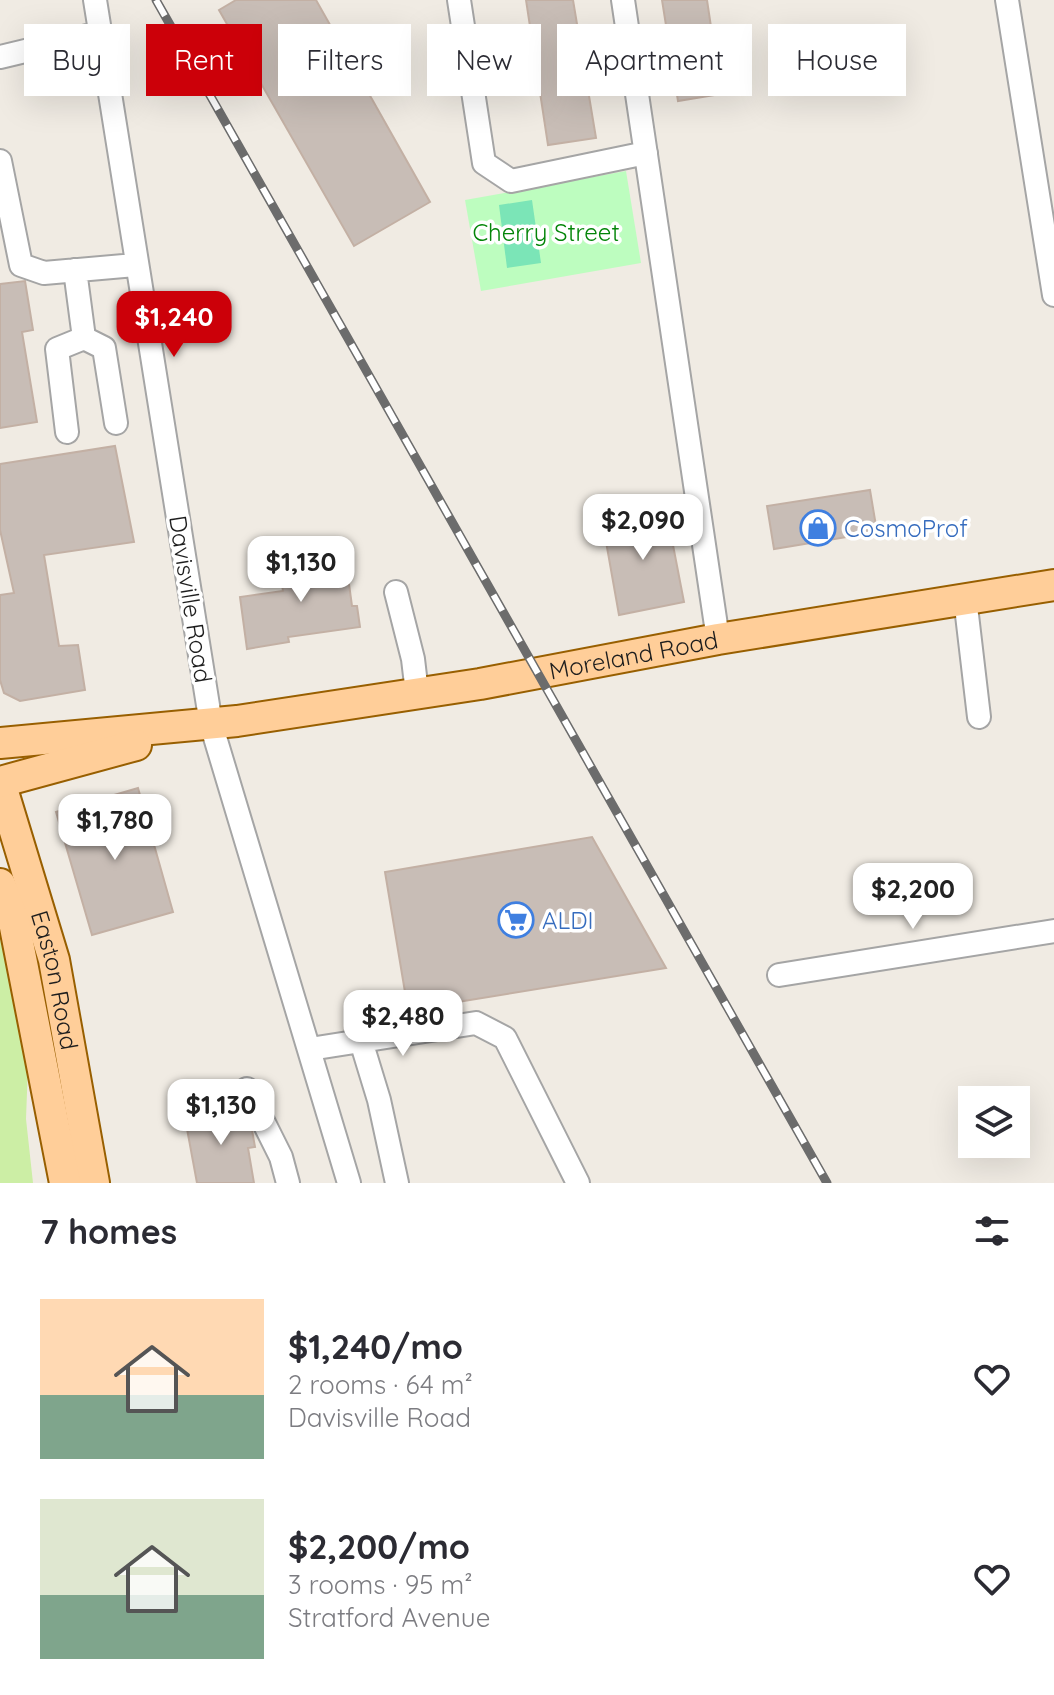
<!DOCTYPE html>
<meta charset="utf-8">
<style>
:root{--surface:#fff;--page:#f7f7f7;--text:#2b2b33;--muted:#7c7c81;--accent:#cc0009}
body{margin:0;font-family:Quicksand,sans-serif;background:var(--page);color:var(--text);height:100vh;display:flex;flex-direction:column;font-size:30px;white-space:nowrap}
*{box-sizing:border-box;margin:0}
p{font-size:26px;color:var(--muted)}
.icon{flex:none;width:44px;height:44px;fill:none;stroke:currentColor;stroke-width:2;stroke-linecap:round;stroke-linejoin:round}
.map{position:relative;height:1183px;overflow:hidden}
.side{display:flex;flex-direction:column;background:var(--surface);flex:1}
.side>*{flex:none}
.guide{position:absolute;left:24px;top:24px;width:1006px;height:72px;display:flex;gap:16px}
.buttons{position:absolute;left:958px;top:1086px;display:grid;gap:16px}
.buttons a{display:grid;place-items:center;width:72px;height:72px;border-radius:0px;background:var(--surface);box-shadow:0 8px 32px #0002;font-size:40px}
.price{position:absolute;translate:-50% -68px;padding:0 18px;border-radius:16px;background:#fff;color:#222;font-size:26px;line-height:52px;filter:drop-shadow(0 2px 4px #0008)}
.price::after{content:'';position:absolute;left:50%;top:48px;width:24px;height:18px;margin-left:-12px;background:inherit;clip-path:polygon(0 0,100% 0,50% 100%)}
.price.selected{background:var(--accent);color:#fff}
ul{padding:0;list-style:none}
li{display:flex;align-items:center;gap:24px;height:200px;padding:0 40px}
li span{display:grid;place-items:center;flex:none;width:224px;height:160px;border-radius:0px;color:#555}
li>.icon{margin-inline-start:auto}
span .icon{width:96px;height:96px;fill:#fffc;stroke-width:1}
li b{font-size:34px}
h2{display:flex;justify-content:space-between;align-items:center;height:96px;padding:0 40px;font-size:34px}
.tag{padding:0 28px;border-radius:0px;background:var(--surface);box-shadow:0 8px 32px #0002;font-size:28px;line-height:72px}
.tag.selected{background:var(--accent);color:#fff}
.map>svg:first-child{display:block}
.grass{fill:#cceea5}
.park{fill:#bdfdbf}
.pitch{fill:#7be5b7}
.building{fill:#c8bdb6;stroke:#c3b0a4;stroke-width:2}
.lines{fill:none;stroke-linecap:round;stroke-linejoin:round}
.minor-casing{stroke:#a5a5a5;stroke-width:26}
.major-casing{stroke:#985f00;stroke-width:34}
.minor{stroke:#fff;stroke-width:22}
.major{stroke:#ffce99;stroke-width:30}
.rail-casing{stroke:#6c6c6c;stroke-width:9}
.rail{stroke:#fff;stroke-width:6;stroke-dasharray:18;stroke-linecap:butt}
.labels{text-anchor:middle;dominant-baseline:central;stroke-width:7;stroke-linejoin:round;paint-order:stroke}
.park-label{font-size:24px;fill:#038508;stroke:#fff}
.shop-label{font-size:24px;fill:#366cbe;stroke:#fff;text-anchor:start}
.street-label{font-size:24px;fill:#1e1e1e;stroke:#fff}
</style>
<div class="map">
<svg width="1054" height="1183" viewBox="0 0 1054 1183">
<rect width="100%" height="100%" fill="#f0ebe3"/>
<path class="grass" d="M 0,938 L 28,1065 L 26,1119 L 33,1183 L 0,1183 Z"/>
<path class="park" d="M 626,171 L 641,263 L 481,291 L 465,200 Z"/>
<path class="pitch" d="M 532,200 L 541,263 L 507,268 L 499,205 Z"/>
<path class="building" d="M 236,0 L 316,0 L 430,202 L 354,246 L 219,10 Z
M 526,0 L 573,0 L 596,138 L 548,145 Z
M 662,0 L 707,0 L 721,94 L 678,101 Z
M 25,281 L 33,330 L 22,332 L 37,422 L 0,428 L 0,284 Z
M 115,446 L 134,542 L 44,555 L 59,646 L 78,645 L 85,690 L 20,701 L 4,693 L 0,680 L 0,595 L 14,593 L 0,530 L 0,464 Z
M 870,490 L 877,532 L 774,549 L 767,506 Z
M 666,509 L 684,602 L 619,615 L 605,536 L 609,535 L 606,519 Z
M 345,555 L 352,606 L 357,606 L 360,627 L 288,637 L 289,642 L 247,649 L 240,597 L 283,591 L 279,565 Z
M 138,788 L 173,912 L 92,935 L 56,812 Z
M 592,837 L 666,968 L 408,1010 L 385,872 Z
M 241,1108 L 252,1130 L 255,1147 L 248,1148 L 254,1183 L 197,1183 L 185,1118 Z"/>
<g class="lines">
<defs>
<path id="minor" d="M 95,0 L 211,724 L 349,1183
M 459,0 L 484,163 L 511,181 L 646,153
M 623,0 L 718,639
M 1007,0 L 1054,295
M 0,57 L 100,33
M 0,161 L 21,265 L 44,273 L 135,265
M 84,338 L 104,348 L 116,423
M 67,432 L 57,349 L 84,338 L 75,270
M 396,592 L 413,659 L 417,693
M 965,598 L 979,717
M 779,975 L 1054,931
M 361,1041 L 379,1100 L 397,1183
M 310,1049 L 476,1023 L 505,1038 L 578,1183
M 247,1089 L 281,1157 L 288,1183"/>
<g id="major">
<path id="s1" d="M 0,743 L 237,721 L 480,684 L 718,639 L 1054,585"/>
<path id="s2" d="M 0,782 L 54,960 L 94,1183"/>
<path d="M 0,782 L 136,745"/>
<path d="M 0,884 L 14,922 L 65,1183"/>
</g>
</defs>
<use href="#minor" class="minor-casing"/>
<use href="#major" class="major-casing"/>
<use href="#minor" class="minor"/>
<use href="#major" class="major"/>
<defs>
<path id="rail" d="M 156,0 L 827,1183"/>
</defs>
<use href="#rail" class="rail-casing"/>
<use href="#rail" class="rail"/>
</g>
<defs>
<symbol id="shop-ring" viewBox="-11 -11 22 22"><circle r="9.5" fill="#fff" stroke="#3f7fe0" stroke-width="1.5"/><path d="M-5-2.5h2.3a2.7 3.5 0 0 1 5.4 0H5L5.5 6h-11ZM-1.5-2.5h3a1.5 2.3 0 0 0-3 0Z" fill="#3f7fe0"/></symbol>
<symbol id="supermarket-ring" viewBox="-11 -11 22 22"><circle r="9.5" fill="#fff" stroke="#3f7fe0" stroke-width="1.5"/><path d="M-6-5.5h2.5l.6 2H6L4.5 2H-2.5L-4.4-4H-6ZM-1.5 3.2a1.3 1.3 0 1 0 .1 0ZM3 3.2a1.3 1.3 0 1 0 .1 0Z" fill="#3f7fe0"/></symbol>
</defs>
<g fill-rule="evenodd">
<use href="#shop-ring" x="798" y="508" width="40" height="40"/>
<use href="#supermarket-ring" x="496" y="900" width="40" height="40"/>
</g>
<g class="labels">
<g class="park-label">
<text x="546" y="232">Cherry Street</text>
</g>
<g class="shop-label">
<text x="844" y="528">CosmoProf</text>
<text x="542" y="920">ALDI</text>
</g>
<g class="street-label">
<text transform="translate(191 599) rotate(81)">Davisville Road</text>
<text stroke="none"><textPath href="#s1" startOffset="640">Moreland Road</textPath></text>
<text stroke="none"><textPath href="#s2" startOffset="206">Easton Road</textPath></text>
</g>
</g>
</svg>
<div class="buttons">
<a><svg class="icon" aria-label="layers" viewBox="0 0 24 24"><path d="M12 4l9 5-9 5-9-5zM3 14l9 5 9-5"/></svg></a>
</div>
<b class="price selected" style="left:174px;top:359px">$1,240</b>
<b class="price" style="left:643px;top:562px">$2,090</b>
<b class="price" style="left:301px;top:604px">$1,130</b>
<b class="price" style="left:115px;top:862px">$1,780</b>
<b class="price" style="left:913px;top:931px">$2,200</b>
<b class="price" style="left:403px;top:1058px">$2,480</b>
<b class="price" style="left:221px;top:1147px">$1,130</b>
<div class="guide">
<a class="tag">Buy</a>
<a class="tag selected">Rent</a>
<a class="tag">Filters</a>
<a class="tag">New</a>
<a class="tag">Apartment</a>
<a class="tag">House</a>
</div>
</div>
<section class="side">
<h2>7 homes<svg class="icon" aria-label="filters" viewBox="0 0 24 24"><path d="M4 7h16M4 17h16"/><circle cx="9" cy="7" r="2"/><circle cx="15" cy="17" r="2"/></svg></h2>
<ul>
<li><span style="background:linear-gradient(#ffd9b3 60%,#7fa58c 0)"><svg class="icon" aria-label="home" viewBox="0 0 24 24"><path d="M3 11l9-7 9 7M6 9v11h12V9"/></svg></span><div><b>$1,240/mo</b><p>2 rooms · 64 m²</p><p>Davisville Road</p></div><svg class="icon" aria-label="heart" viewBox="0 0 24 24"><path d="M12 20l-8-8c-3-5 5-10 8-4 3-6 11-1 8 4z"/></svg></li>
<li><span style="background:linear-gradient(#dfe7d0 60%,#7fa58c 0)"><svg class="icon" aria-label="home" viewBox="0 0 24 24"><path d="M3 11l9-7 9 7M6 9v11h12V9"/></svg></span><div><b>$2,200/mo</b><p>3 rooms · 95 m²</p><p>Stratford Avenue</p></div><svg class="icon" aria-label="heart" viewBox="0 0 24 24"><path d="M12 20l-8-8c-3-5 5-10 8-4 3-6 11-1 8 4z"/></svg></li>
</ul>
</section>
